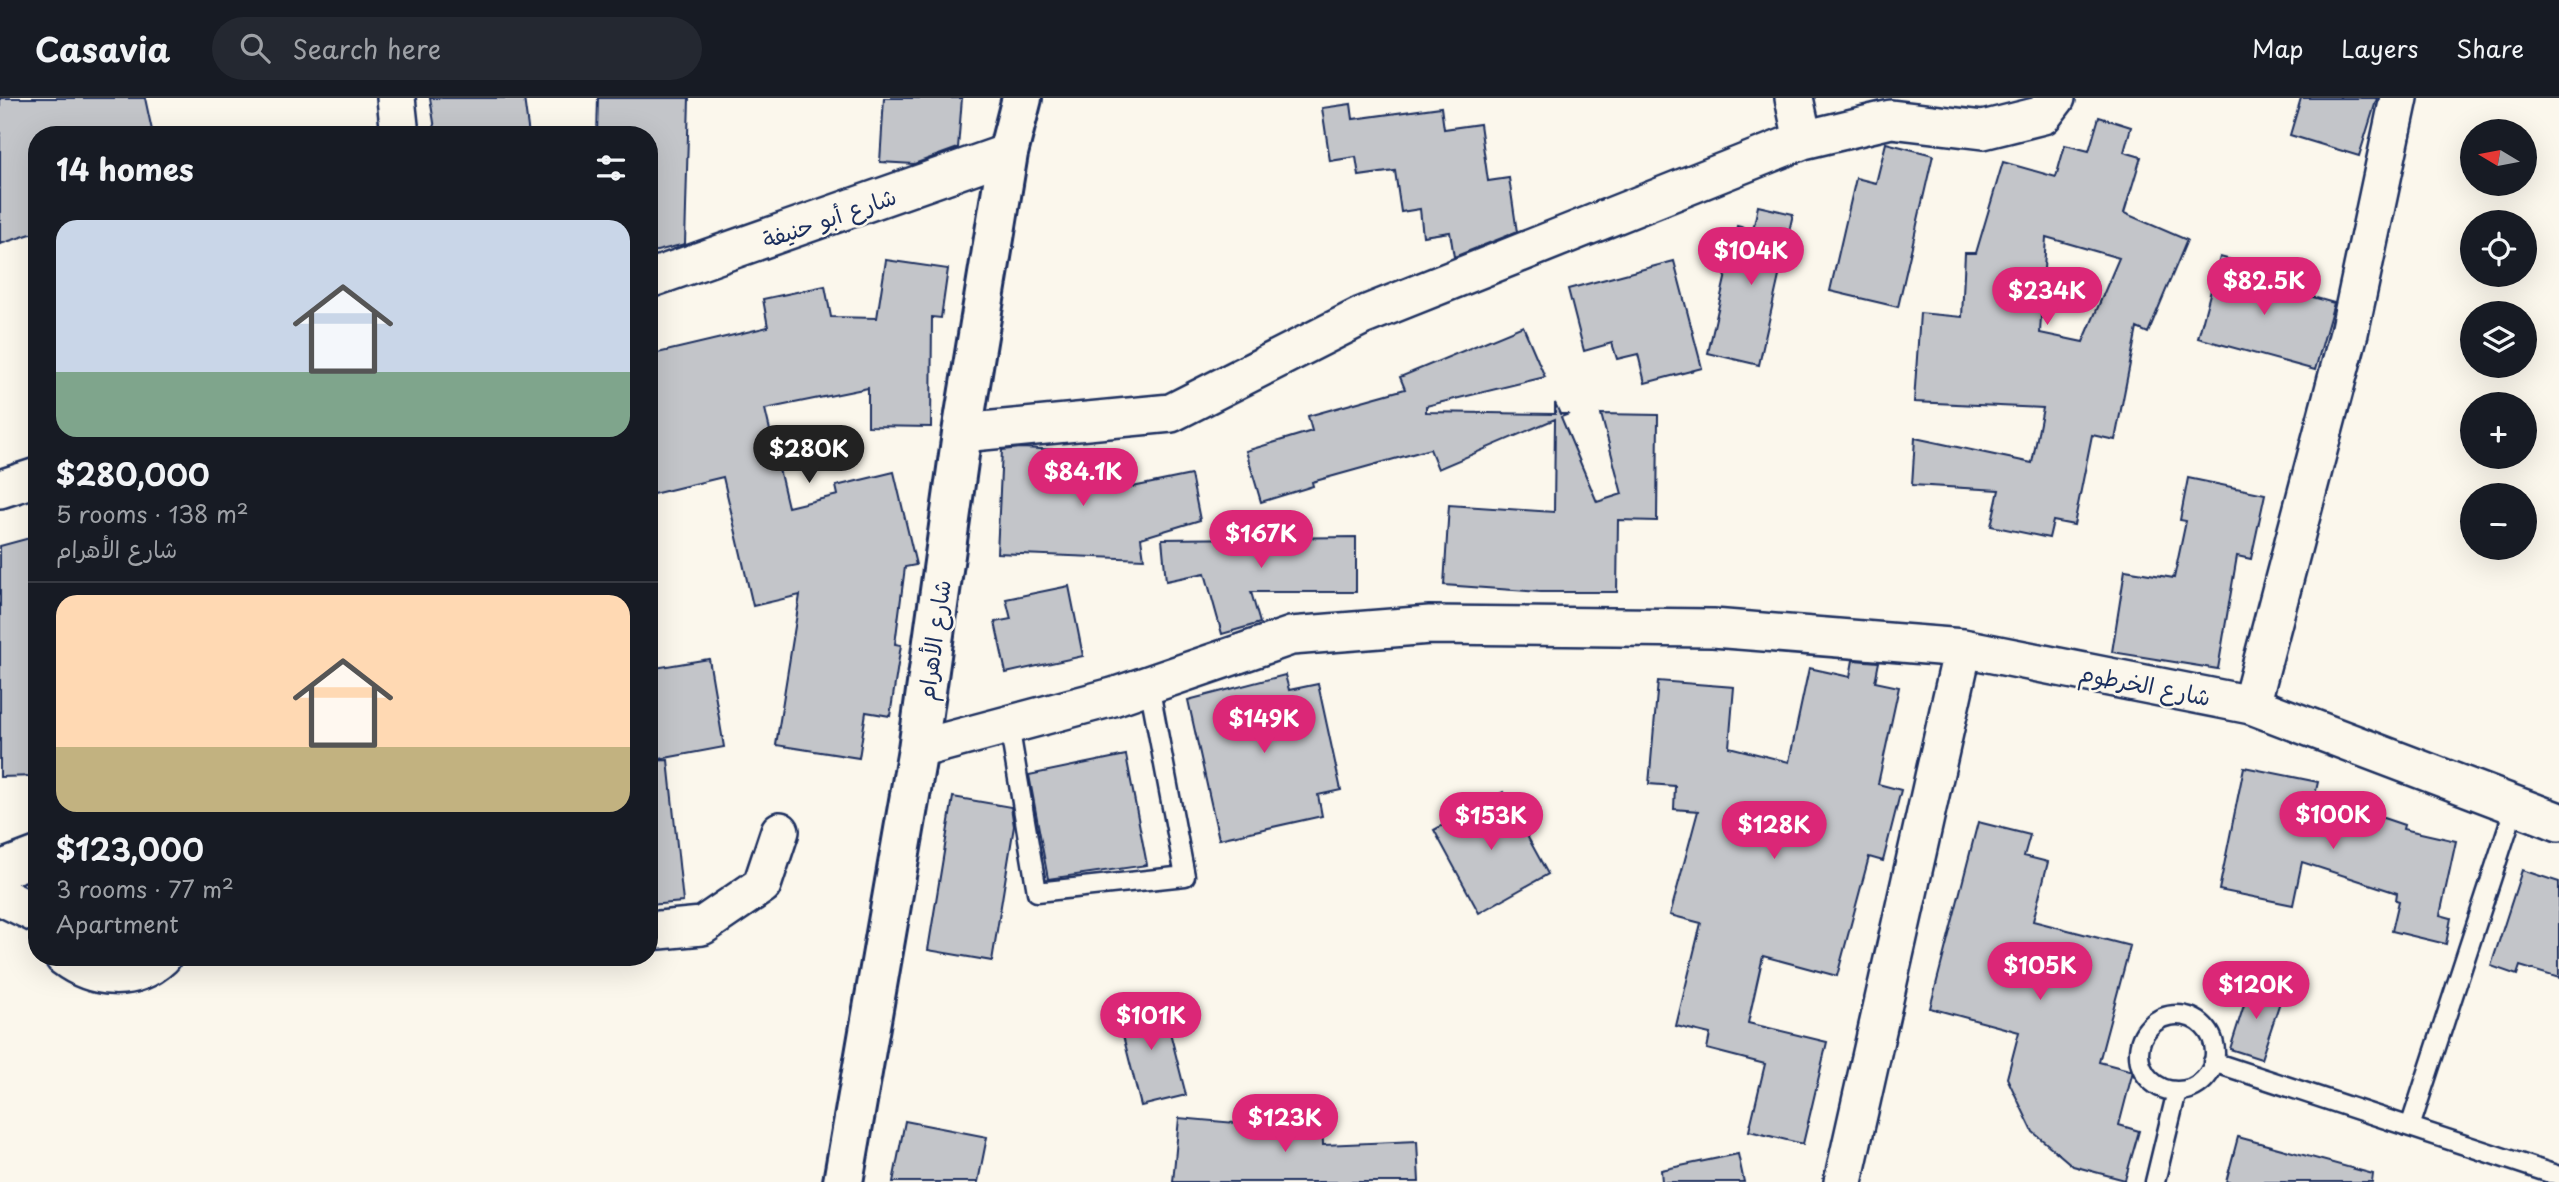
<!DOCTYPE html>
<meta charset="utf-8">
<style>
:root{--surface:#171b24;--page:#242831;--text:#f1f3f6;--muted:#9ea1a6;--line:#363941;--accent:#db2777}
body{margin:0;font-family:"Playpen Sans","Playpen Sans Arabic",sans-serif;background:var(--page);color:var(--text);height:100vh;display:flex;flex-direction:column;font-size:26px;white-space:nowrap}
*{box-sizing:border-box;margin:0}
p{font-size:23px;color:var(--muted)}
.icon{flex:none;width:38px;height:38px;fill:none;stroke:currentColor;stroke-width:2;stroke-linecap:round;stroke-linejoin:round}
.map{position:relative;flex:1;overflow:hidden}
.drawer{position:absolute;left:28px;top:28px;width:630px;height:840px;display:flex;flex-direction:column;background:var(--surface);border-radius:28px;box-shadow:0 7px 28px #0002}
.drawer>*{flex:none}
.needle{width:46px;rotate:280deg}
.tools{position:absolute;left:2460px;top:21px;display:grid;gap:14px}
.tools a{display:grid;place-items:center;width:77px;height:77px;border-radius:50%;background:var(--surface);box-shadow:0 7px 28px #0002;font-size:35px}
.price{position:absolute;translate:-50% -60px;padding:0 16px;border-radius:24px;background:var(--accent);color:#fff;font-size:23px;line-height:46px;filter:drop-shadow(0 2px 4px #0008)}
.price::after{content:'';position:absolute;left:50%;top:42px;width:21px;height:16px;margin-left:-10px;background:inherit;clip-path:polygon(0 0,100% 0,50% 100%)}
.price.current{background:#222;color:#fff}
ul{padding:0;list-style:none}
li{display:grid;align-content:center;gap:14px;height:371px;padding:0 28px}
li+li{border-top:2px solid var(--line)}
li span{display:grid;place-items:center;height:217px;border-radius:21px;color:#555}
li>.icon{margin-inline-start:auto}
span .icon{width:126px;height:126px;fill:#fffc;stroke-width:1}
li b{font-size:30px}
h2{display:flex;justify-content:space-between;align-items:center;height:84px;padding:0 28px;font-size:30px}
header{display:flex;align-items:center;gap:42px;box-sizing:border-box;height:98px;padding:0 35px;background:var(--surface);border-bottom:2px solid var(--line)}
header strong{font-size:33px}
nav{display:flex;gap:38px;margin-inline-start:auto;font-size:24px}
.search{width:490px;height:63px;background:var(--page);display:flex;align-items:center;gap:18px;box-sizing:border-box;padding:0 24px;border-radius:38px;color:var(--muted);font-size:26px}
.map>svg:first-child{display:block}
.building{fill:#c3c5c9;stroke:#1b2f5e;stroke-width:2;fill-rule:evenodd}
.lines{fill:none;stroke-linecap:round;stroke-linejoin:round}
.service-casing{stroke:#1b2f5e;stroke-width:23}
.minor-casing{stroke:#1b2f5e;stroke-width:42}
.tertiary-casing{stroke:#1b2f5e;stroke-width:44}
.service{stroke:#fbf7ec;stroke-width:18}
.minor{stroke:#fbf7ec;stroke-width:37}
.tertiary{stroke:#fbf7ec;stroke-width:38}
.labels{text-anchor:middle;dominant-baseline:central;stroke-width:5;stroke-linejoin:round;paint-order:stroke}
.street-label{font-size:23px;fill:#1b2f5e;stroke:#fbf7ec}
</style>
<header>
<strong>Casavia</strong>
<div class="search"><svg class="icon" aria-label="search" viewBox="0 0 24 24"><circle cx="10" cy="10" r="6"/><path d="M15 15l6 6"/></svg>Search here</div>
<nav><a>Map</a><a>Layers</a><a>Share</a></nav>
</header>
<div class="map">
<svg width="2559" height="1084" viewBox="0 0 2559 1084">
<rect width="100%" height="100%" fill="#fbf7ec"/>
<filter id="ink" filterUnits="userSpaceOnUse"><feTurbulence type="fractalNoise" baseFrequency=".0143" numOctaves="2"/><feDisplacementMap in="SourceGraphic" scale="14" xChannelSelector="R" yChannelSelector="G"/><feConvolveMatrix kernelMatrix="1 2 1 2 8 2 1 2 1" color-interpolation-filters="sRGB"/></filter>
<g filter="url(#ink)">
<path class="building" d="M 0,0 L 145,0 L 153,37 L 37,37 L 37,134 L 0,146 Z
M 430,0 L 524,0 L 529,37 L 436,37 Z
M 598,0 L 689,0 L 685,146 L 649,155 L 649,37 L 597,37 Z
M 884,0 L 962,0 L 958,50 L 914,66 L 880,64 Z
M 2301,0 L 2377,0 L 2359,58 L 2290,37 Z
M 1351,6 L 1353,21 L 1441,9 L 1444,31 L 1480,26 L 1488,83 L 1509,80 L 1517,134 L 1454,159 L 1450,134 L 1423,138 L 1420,111 L 1401,114 L 1395,73 L 1359,78 L 1356,59 L 1330,63 L 1322,10 Z
M 2099,19 L 2131,29 L 2124,54 L 2141,59 L 2124,115 L 2187,142 L 2148,235 L 2137,230 L 2115,342 L 2092,337 L 2074,427 L 2053,423 L 2049,440 L 1991,428 L 1999,392 L 1912,387 L 1915,340 L 2032,365 L 2043,310 L 1914,304 L 1920,215 L 1962,219 L 1965,155 L 1976,155 L 2003,64 L 2056,79 L 2065,47 L 2089,53 ZM 2046,139 L 2119,160 L 2083,244 L 2040,235 Z
M 1886,45 L 1933,57 L 1898,209 L 1830,193 L 1856,80 L 1876,85 Z
M 1758,108 L 1793,116 L 1759,267 L 1708,255 L 1737,128 L 1753,132 Z
M 2220,159 L 2254,168 L 2249,181 L 2334,205 L 2315,272 L 2198,240 Z
M 886,162 L 948,171 L 941,220 L 932,219 L 931,329 L 868,328 L 868,290 L 765,311 L 788,409 L 838,397 L 836,388 L 894,374 L 916,467 L 905,469 L 895,546 L 901,547 L 890,618 L 866,614 L 859,660 L 776,647 L 800,497 L 753,508 L 723,379 L 649,397 L 649,257 L 768,229 L 763,201 L 825,188 L 831,219 L 877,220 Z
M 1674,163 L 1702,270 L 1645,285 L 1638,256 L 1617,261 L 1612,245 L 1584,253 L 1568,191 Z
M 1523,228 L 1545,279 L 1426,308 L 1426,314 L 1555,316 L 1555,305 L 1560,316 L 1569,316 L 1561,319 L 1597,404 L 1622,396 L 1601,316 L 1658,317 L 1657,423 L 1618,422 L 1617,494 L 1541,494 L 1444,487 L 1449,407 L 1554,414 L 1555,321 L 1438,371 L 1430,351 L 1312,384 L 1313,388 L 1261,404 L 1246,353 L 1312,333 L 1308,318 L 1405,291 L 1400,279 Z
M 1021,350 L 1081,353 L 1080,372 L 1111,370 L 1113,393 L 1191,377 L 1200,422 L 1141,440 L 1144,461 L 997,455 L 1002,352 Z
M 2188,380 L 2265,396 L 2251,461 L 2237,458 L 2218,571 L 2112,554 L 2125,472 L 2174,480 L 2186,423 L 2180,422 Z
M 37,438 L 37,678 L 0,679 L 0,448 Z
M 1356,439 L 1356,494 L 1251,494 L 1260,525 L 1222,536 L 1205,475 L 1166,483 L 1162,441 Z
M 1069,488 L 1083,558 L 1006,575 L 995,524 L 1011,521 L 1006,501 Z
M 709,561 L 724,649 L 649,663 L 649,571 Z
M 1853,562 L 1879,564 L 1875,584 L 1899,589 L 1878,686 L 1901,692 L 1883,763 L 1869,759 L 1837,878 L 1763,858 L 1748,925 L 1827,944 L 1803,1046 L 1749,1033 L 1765,966 L 1707,951 L 1710,936 L 1676,928 L 1701,825 L 1670,817 L 1698,713 L 1674,711 L 1675,688 L 1649,686 L 1658,583 L 1734,589 L 1729,649 L 1789,664 L 1809,570 L 1850,579 Z
M 1285,577 L 1289,592 L 1318,586 L 1341,692 L 1318,697 L 1322,718 L 1219,741 L 1188,602 Z
M 1126,657 L 1147,767 L 1048,781 L 1029,677 Z
M 668,662 L 683,804 L 649,807 L 649,663 Z
M 2244,669 L 2318,684 L 2315,697 L 2404,727 L 2403,731 L 2456,743 L 2440,817 L 2451,820 L 2446,846 L 2392,833 L 2399,803 L 2396,802 L 2397,795 L 2302,764 L 2293,807 L 2219,792 Z
M 1503,694 L 1548,776 L 1479,815 L 1434,732 Z
M 953,699 L 1011,709 L 1014,728 L 992,863 L 928,852 Z
M 1978,724 L 2030,737 L 2024,758 L 2048,764 L 2033,823 L 2130,848 L 2099,964 L 2133,973 L 2119,1027 L 2139,1033 L 2125,1082 L 2073,1068 L 2033,1034 L 2007,980 L 2019,934 L 1930,910 Z
M 2522,772 L 2559,784 L 2559,880 L 2520,868 L 2517,877 L 2491,868 Z
M 2251,885 L 2283,895 L 2261,961 L 2230,951 Z
M 1161,899 L 1186,997 L 1141,1008 L 1116,910 Z
M 1322,1019 L 1323,1047 L 1417,1043 L 1419,1084 L 1173,1084 L 1179,1020 L 1258,1027 L 1258,1021 Z
M 905,1023 L 987,1039 L 978,1084 L 893,1084 Z
M 2238,1039 L 2373,1076 L 2372,1084 L 2226,1084 Z
M 1738,1056 L 1744,1084 L 1662,1084 L 1661,1072 Z"/>
<g class="lines">
<defs>
<path id="service" d="M 1009,627 L 1037,794 L 1185,778 L 1149,587
M2139 955a38 38 0 1 1 76 0a38 38 0 1 1-76 0Z
M 2213,964 L 2559,1078
M 2410,1029 L 2515,708
M 2155,1084 L 2177,993"/>
<path id="minor" d="M 396,0 L 400,37
M 1794,0 L 1803,42
M 649,181 L 1008,55
M 962,335 L 1171,315 L 1362,218 L 1803,42 L 1891,21 L 1983,32 L 2043,17 L 2056,0
M 0,391 L 37,379
M 2251,607 L 2349,235 L 2399,0
M 918,651 L 1113,599 L 1291,538 L 1430,527 L 1713,530 L 1963,550 L 2251,607 L 2559,724
M 0,772 L 37,758
M 0,798 L 37,816
M 649,833 L 702,828 L 762,787 L 780,733
M 64,859 C 93,881 133,886 162,859
M 1843,1084 L 1963,550"/>
<path id="tertiary" d="M 843,1084 L 918,651 L 962,335 L 1008,55 L 1022,0"/>
</defs>
<use href="#service" class="service-casing"/>
<use href="#minor" class="minor-casing"/>
<use href="#tertiary" class="tertiary-casing"/>
<use href="#service" class="service"/>
<use href="#minor" class="minor"/>
<use href="#tertiary" class="tertiary"/>
</g>
</g>
<g class="labels">
<g class="street-label">
<text transform="translate(829 119) rotate(-19)">شارع أبو حنيفة</text>
<text transform="translate(933 542) rotate(-82)">شارع الأهرام</text>
<text transform="translate(2145 586) rotate(11)">شارع الخرطوم</text>
</g>
</g>
</svg>
<div class="tools">
<a><svg class="needle" viewBox="-14 -14 28 28"><path d="M0-13l5 13h-10z" fill="#e53935"/><path d="M0 13l5-13h-10z" fill="#9ea1a6"/></svg></a>
<a><svg class="icon" aria-label="locate" viewBox="0 0 24 24"><circle cx="12" cy="12" r="6"/><path d="M12 2v4M12 18v4M2 12h4M18 12h4"/></svg></a>
<a><svg class="icon" aria-label="layers" viewBox="0 0 24 24"><path d="M12 4l9 5-9 5-9-5zM3 14l9 5 9-5"/></svg></a>
<a>+</a>
<a>−</a>
</div>
<b class="price" style="left:1751px;top:189px">$104K</b>
<b class="price" style="left:2264px;top:219px">$82.5K</b>
<b class="price" style="left:2047px;top:229px">$234K</b>
<b class="price current" style="left:809px;top:387px">$280K</b>
<b class="price" style="left:1083px;top:410px">$84.1K</b>
<b class="price" style="left:1261px;top:472px">$167K</b>
<b class="price" style="left:1264px;top:657px">$149K</b>
<b class="price" style="left:2333px;top:753px">$100K</b>
<b class="price" style="left:1491px;top:754px">$153K</b>
<b class="price" style="left:1774px;top:763px">$128K</b>
<b class="price" style="left:2040px;top:904px">$105K</b>
<b class="price" style="left:2256px;top:923px">$120K</b>
<b class="price" style="left:1151px;top:954px">$101K</b>
<b class="price" style="left:1285px;top:1056px">$123K</b>
<section class="drawer">
<h2>14 homes<svg class="icon" aria-label="filters" viewBox="0 0 24 24"><path d="M4 7h16M4 17h16"/><circle cx="9" cy="7" r="2"/><circle cx="15" cy="17" r="2"/></svg></h2>
<ul>
<li><span style="background:linear-gradient(#c9d6e8 70%,#7fa58c 0)"><svg class="icon" aria-label="home" viewBox="0 0 24 24"><path d="M3 11l9-7 9 7M6 9v11h12V9"/></svg></span><div><b>$280,000</b><p>5 rooms · 138 m²</p><p>شارع الأهرام</p></div></li>
<li><span style="background:linear-gradient(#ffd9b3 70%,#c2b280 0)"><svg class="icon" aria-label="home" viewBox="0 0 24 24"><path d="M3 11l9-7 9 7M6 9v11h12V9"/></svg></span><div><b>$123,000</b><p>3 rooms · 77 m²</p><p>Apartment</p></div></li>
</ul>
</section>
</div>
